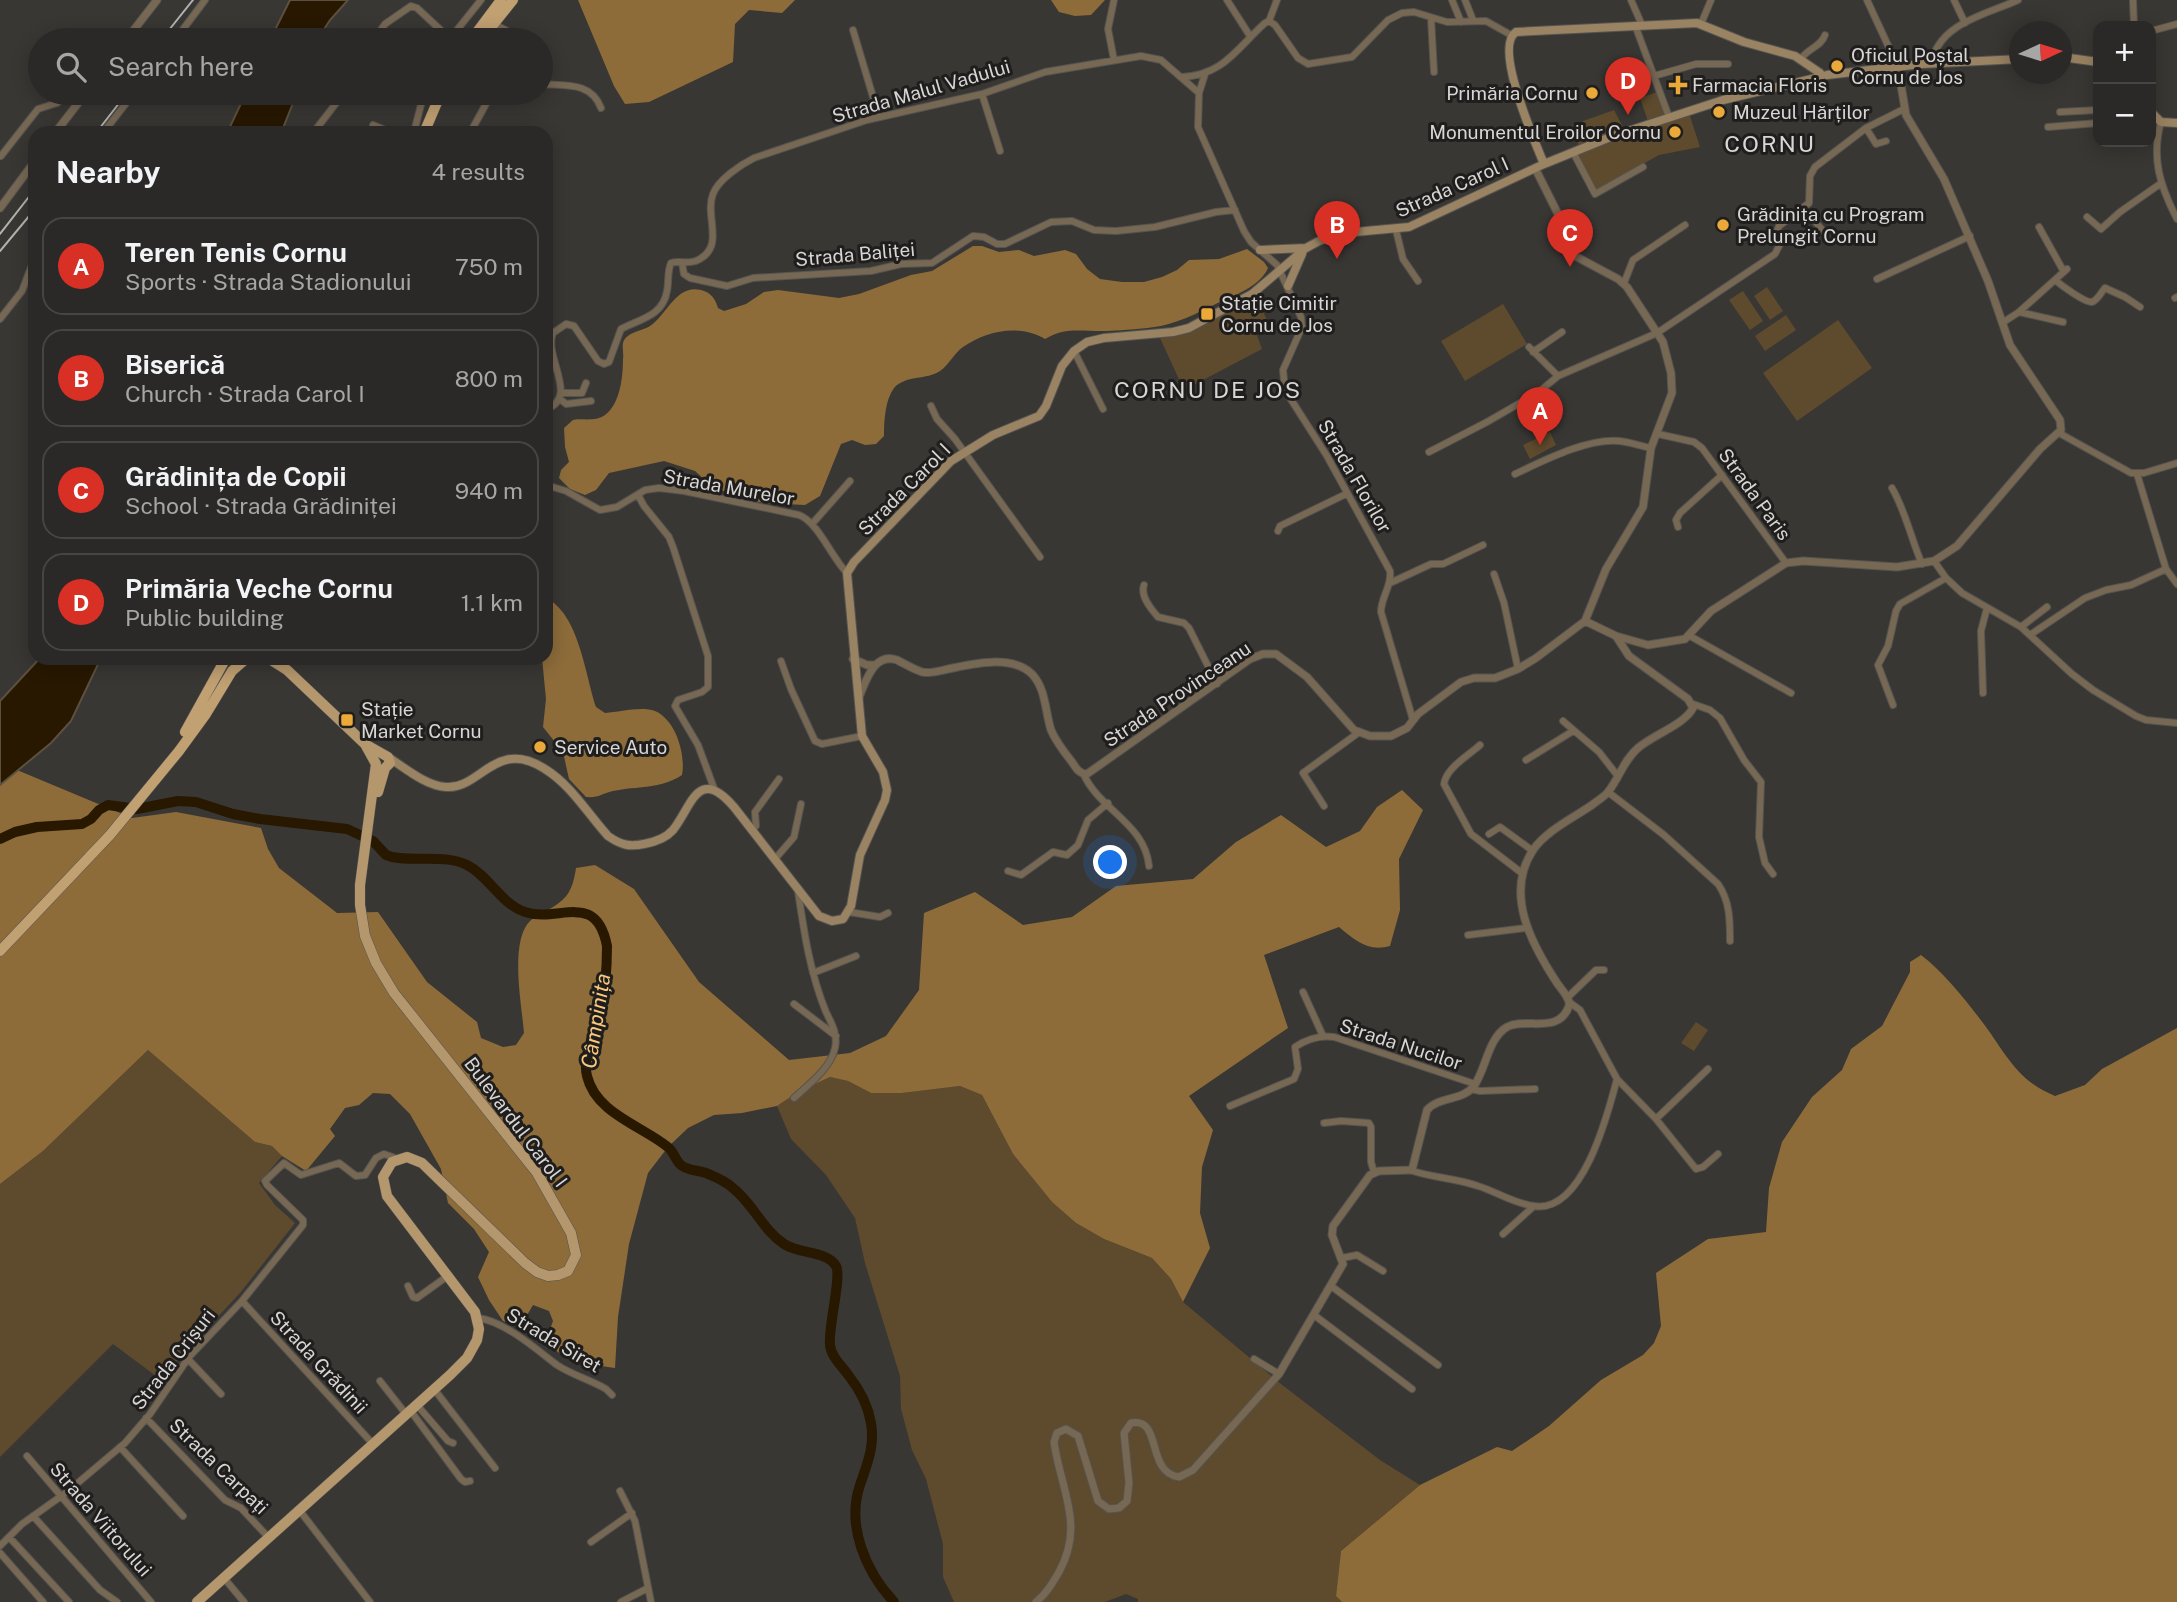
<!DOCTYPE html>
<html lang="en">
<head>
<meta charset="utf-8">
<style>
  body { margin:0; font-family:"Public Sans",sans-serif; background:#373533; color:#f1f3f6 }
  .controls { position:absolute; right:21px; top:21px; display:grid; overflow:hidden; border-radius:14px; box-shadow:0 4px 18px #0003 }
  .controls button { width:63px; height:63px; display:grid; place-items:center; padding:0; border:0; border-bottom:2px solid #474544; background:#2b2927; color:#f1f3f6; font:35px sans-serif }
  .compass { position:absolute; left:2009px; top:21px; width:63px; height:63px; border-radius:50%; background:#2b2927; box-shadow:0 4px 18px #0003; rotate:86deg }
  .you { position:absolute; left:1111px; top:863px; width:24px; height:24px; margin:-18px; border:5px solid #fff; border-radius:50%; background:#1a73e8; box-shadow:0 0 0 10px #1a73e833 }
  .badge { display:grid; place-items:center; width:46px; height:46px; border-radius:50%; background:#d93025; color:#fff; font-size:23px; font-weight:700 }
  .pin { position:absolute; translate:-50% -58px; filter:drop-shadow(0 2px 4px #0008) }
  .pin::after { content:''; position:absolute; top:37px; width:24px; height:21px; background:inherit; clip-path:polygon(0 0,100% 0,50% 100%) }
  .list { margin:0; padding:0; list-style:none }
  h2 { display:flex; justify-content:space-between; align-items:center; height:91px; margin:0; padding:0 28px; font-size:30px }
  h2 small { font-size:23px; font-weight:400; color:#a6a6a7 }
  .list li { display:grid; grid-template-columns:46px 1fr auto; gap:21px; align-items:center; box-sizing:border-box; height:98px; margin:0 14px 14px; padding:0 14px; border:2px solid #474544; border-radius:21px }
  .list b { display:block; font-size:26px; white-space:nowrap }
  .list p { margin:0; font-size:23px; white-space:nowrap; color:#a6a6a7 }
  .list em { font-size:23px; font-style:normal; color:#a6a6a7 }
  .icon { flex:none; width:38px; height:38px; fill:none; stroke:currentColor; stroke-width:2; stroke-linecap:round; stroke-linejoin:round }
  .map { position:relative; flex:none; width:2177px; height:1602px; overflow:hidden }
  .search { position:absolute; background:#2b2927; box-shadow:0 4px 18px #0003; left:28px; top:28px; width:525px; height:77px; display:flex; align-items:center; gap:18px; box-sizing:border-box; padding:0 24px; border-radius:38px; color:#a6a6a7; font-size:26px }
  .panel { position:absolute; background:#2b2927; box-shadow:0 4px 18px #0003; left:28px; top:126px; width:525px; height:539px; border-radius:21px }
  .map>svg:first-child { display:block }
  .green { fill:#5e4a2d }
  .forest { fill:#8d6c3a }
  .water { fill:#281800; stroke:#5c5140; stroke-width:2 }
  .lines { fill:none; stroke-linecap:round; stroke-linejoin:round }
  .river { stroke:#281800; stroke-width:10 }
  .minor-casing { stroke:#555451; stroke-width:8 }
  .tertiary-casing { stroke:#555451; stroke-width:9 }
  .secondary-casing { stroke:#555451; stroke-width:10 }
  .primary-casing { stroke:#555451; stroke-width:11 }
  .trunk-casing { stroke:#555451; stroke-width:11 }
  .minor { stroke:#776854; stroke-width:6 }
  .tertiary { stroke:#776854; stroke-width:7 }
  .secondary { stroke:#9a8362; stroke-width:8 }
  .primary { stroke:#b5976d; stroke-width:10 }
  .trunk { stroke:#c1a072; stroke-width:10 }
  .rail { stroke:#b4b3b1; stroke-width:2 }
  .poi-dot { fill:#eba939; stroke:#1f1e1d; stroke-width:2.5 }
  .labels { text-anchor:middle; stroke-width:6; stroke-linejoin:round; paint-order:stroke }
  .poi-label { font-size:19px; fill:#d7d6d4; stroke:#1f1e1d; text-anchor:start }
  .street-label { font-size:19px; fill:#d7d6d4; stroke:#1f1e1d }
  .water-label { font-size:21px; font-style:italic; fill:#fac87d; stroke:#1f1e1d }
  .quarter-label { font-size:23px; letter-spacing:2px; fill:#d7d6d4; stroke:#1f1e1d }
</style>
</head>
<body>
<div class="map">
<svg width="2177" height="1602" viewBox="0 0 2177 1602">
  <rect width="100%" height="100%" fill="#393734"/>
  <path class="green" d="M1657,92L1665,115L1648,121L1640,98Z
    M1614,110L1624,129L1579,146L1572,125Z
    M1689,113L1700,147L1659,155L1595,191L1574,153Z
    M1767,287L1783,311L1770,320L1754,296Z
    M1743,291L1763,321L1750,330L1729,300Z
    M1256,297L1268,322L1255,330L1262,349L1184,390L1160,338L1191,332Z
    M1503,304L1527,344L1465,381L1441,341Z
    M1786,315L1796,330L1765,351L1755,336Z
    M1838,320L1872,368L1797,421L1763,373Z
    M1550,432L1556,445L1530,459L1523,445Z
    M1696,1022L1708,1030L1694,1051L1681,1043Z
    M148,1050L255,1142L272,1146L282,1156L259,1183L275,1205L295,1223L240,1293L160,1379L113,1344L0,1457V1184L43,1151Z
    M830,1077L848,1081L871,1093H902L960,1086L982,1095L1013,1154L1052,1202L1076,1223L1104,1239L1152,1258L1171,1279L1183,1302L1281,1384L1380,1460L1420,1485L1341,1551L1336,1596L1342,1602H1138V1599L1126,1594L1105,1602H954L943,1577V1544L926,1479L912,1450L901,1409L900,1376L865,1263L855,1218L826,1175L791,1139L777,1106L798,1092Z"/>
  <path class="forest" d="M578,0H795L782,13L749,10L735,24L733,62L649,102L625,104L614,86Z
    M1051,0H1105L1091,15L1075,16L1059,12Z
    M973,246H982L999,252L1019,250L1034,256L1065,250L1076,254L1087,269L1100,279L1122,282H1144L1162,277L1177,270L1189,260L1219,259L1247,249L1264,262L1268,268C1261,284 1241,293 1226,299C1205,309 1184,321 1161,326C1143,329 1125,330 1107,331C1084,332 1066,326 1045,339C1020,324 987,330 963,347C954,353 949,365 940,371C927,380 905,375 894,388C885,400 884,421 884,436L876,444L865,445L852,440L841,444L820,496L805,505L764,503L731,495L708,483L695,471L664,461L609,473L596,490L585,495L570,489L559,478L561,470L569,462L565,447L564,428L573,420C583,418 596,422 605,415C620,404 623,377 623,359C624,355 622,348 623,343C626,332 642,331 650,326C667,315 676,284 701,290C712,293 715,299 718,308L724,311L746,304L764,292L778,290L839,298L859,294L911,275L932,271Z
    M546,598C579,614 585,674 596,707L605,713C620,712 641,706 655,711C676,720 686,755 682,775C661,789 637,786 613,791C601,794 599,798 586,797L569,779L563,752L543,727L546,699L542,658H546Z
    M17,770L132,818L176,812L261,828L268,849L279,868L337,913L378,912L427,982L477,1022L481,1038L503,1047L516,1045L524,1033C522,1006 509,942 530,921C533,918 539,915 543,913C566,900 572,894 576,868L595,865L634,889L699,982L789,1060L850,1053L886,1036L919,990L924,913L975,892L1023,925L1072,917L1116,886L1193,879L1236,842L1281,815L1326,847L1360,831L1377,807L1402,790L1423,810L1399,859L1400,910L1390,946C1368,952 1356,941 1339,927L1264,955L1288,1028L1189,1096L1213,1130L1202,1167L1200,1213L1210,1248L1183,1302L1171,1279L1152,1258L1104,1239L1076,1223L1052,1202L1013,1154L982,1095L960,1086L902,1093H871L848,1081L830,1077L798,1092L777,1106L742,1113L714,1115L688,1128L668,1147L648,1173L629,1244L618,1317L615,1368C587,1363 562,1366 547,1338L553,1321L549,1311L533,1305L520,1327L503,1321L489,1300L478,1277L489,1252L474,1229L448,1203L441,1169L410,1114L390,1094L373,1093L359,1105L345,1108L330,1129L335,1136L306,1171L282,1156L272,1146L255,1142L148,1050L43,1151L0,1184V785Z
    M1921,955C1942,971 1964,998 1980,1019C2005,1051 2015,1080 2055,1096L2085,1085L2102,1069L2177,1028V1602H1342L1336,1596L1341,1551L1420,1485L1497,1447L1512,1451L1549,1426L1601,1380L1643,1355L1654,1343L1661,1326L1656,1273L1708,1239L1766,1232L1769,1188L1782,1142L1812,1097L1842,1070L1851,1049L1882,1026L1910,972V962Z"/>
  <path class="water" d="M290,0H348L330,20L317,40H270Z
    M246,93H297L281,133H227Z
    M40,658H101L71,721L51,743L0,785V701Z"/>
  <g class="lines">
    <path class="river" d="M0,839L15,832L37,827L82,824L91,819L99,810L108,805L137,809L178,801L196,802L233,814L260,819L347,829L373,841L386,855L392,857C416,862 445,854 467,865C489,876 501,904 525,912C559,923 596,890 607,946C607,968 605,993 600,1014C595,1034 582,1055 587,1076C596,1114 643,1126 669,1148C674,1153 676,1161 681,1165C688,1171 698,1170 706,1173C716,1177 727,1182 734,1189C753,1204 763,1230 784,1244C799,1254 827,1251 836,1266C842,1277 828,1326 830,1345C831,1357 842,1366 849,1376C860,1390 868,1405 871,1423C875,1447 867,1464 860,1485C846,1526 866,1572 894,1602"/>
    <g class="minor-casing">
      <path id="minor" d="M1114,0L1108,29L1114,60
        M1227,0L1250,36
        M1452,0L1461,22
        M1465,0L1473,20
        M1631,0L1642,25
        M1867,0L1898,67
        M1954,0L1965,23
        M2133,0L2134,26
        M1431,18L1434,72
        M1269,21L1277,0
        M494,24L511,33L515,40
        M1701,24L1711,0
        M1635,25L1669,117
        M853,30L879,117
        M2151,31L2177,24
        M175,40L205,0
        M374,40L385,24L411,6L417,8L446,35H453L481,0
        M1801,59C1808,48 1821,47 1825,35
        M1931,64C1939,23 1985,15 2018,0
        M1205,74L1199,93L1198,127L1244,231L1251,242L1277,265L1301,317L1302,327L1283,370L1285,390L1327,456L1390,571C1392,586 1381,597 1381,612L1413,720
        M1654,76L1696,64H1728
        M1182,77C1224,75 1237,48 1265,23L1269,21L1275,25L1298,58L1308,64L1352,57L1388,20L1402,13L1414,12L1447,22L1486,21L1511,35
        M541,84C564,86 591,81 601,108
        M982,94L1000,151
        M2060,112L2098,110
        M2161,122C2151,158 2160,186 2177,219
        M373,125L392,133
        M2048,127L2098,123
        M1866,128L1876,144L1886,141
        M414,132L424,93
        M103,133L134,93
        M313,133L344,93
        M470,133L492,93
        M1573,152L1595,194L1643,167
        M1,156L38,109L57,103L70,93
        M1804,208L1823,231
        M2087,217L2101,229L2120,212L2160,184
        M2039,227L2064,272
        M1396,230L1403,259L1418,281
        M682,263L684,274L690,278L727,286L753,278L871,271L901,264L932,263L973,236L984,237L997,244H1005L1051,222L1072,221L1094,230L1116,231L1155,227L1216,212L1235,210
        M1877,279L1970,236
        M2055,280C2061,285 2085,303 2092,302C2098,300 2101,292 2105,288L2125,297L2140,307
        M1624,283L1633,260L1685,225
        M2175,298L2177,297
        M2019,312L2063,322
        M0,319L22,291L35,257
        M2002,323L2019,312L2067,269
        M1529,347L1558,376
        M1074,351L1103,409
        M1533,352L1562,332
        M562,393H582L586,383
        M560,399L566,404L591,401
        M931,406L937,419L955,439L1040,557
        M546,409C580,398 543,356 553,333L566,324L574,326L598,361L604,364L609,362L621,329C640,319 663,316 667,291C669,282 667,272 671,263C680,260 689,265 698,260C726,246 704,216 713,194C718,180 740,165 754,158L867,120L982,94L1045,72L1141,56L1161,60L1199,93
        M2059,433L2131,473H2144L2177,463
        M1658,434L1694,442L1702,448L1786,563
        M1429,452L1487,422L1539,392L1558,376L1657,333L1775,254L1780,244L1777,231L1779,226L1809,203L1810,176L1815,167L1866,128L1904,109
        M1515,474C1543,461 1587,438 1619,441C1630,442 1640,446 1651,448
        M2137,474L2166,569L2177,584
        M546,485L566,491L600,510L617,507L645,490L659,488L684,491L799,515C818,522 832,558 847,573
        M1892,488C1906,512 1911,539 1922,564
        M638,495L644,506L669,537L673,547L708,656V687L702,692L678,700L675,706L698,745L715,791
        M812,524L850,481
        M1678,527L1676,520L1680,513L1722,475
        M1278,531L1280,526L1346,494
        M1934,561L1946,578L1962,593L2021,627L2072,674L2093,690L2136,716L2146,720L2177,723
        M1494,574L1504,603L1518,669
        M1390,583L1431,564H1443L1483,545
        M1144,585C1140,596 1151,609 1158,617L1184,623L1189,628L1217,684
        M2021,627L2047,607
        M2030,635L2085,598L2106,590L2131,585L2166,569
        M1690,636L1791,693
        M781,661L791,689L815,741L822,744L862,736
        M1983,693L1981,631L1987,608
        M1693,704L1710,710L1720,718L1744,760L1761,782L1759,837L1765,863L1773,874
        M1893,705L1878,665L1888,646L1896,611L1900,604L1946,578
        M1563,721L1599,752L1617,775
        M1480,745C1468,756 1446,768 1444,784L1471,834L1523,874
        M1526,760L1573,731
        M1084,775C1100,810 1145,824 1149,866
        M1608,792L1664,835L1718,884C1730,901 1730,921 1730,941
        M1324,806L1303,773L1358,733
        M752,830L756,826L755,812L779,779
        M1489,834L1500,827L1533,851
        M775,859L794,837L801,804
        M1008,871L1021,875L1053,852L1067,855L1078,845L1088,820L1108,803
        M849,912L880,917L888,913
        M1468,935L1526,928
        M813,973L856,956
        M1303,992L1323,1036
        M1567,998L1596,970H1604
        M1569,1002L1580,1010L1617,1079L1656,1119L1696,1169L1703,1167L1718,1154
        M794,1004L836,1036
        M1471,1089L1480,1091L1535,1089
        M794,1098C808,1085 831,1068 835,1048C838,1035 832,1024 826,1012C810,973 804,932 798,891
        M1230,1106L1294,1079L1298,1069L1295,1047C1307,1039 1320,1035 1334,1037L1475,1084
        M1656,1119L1708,1069
        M1324,1123L1341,1121L1369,1123L1371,1127V1162L1374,1172
        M1410,1170C1432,1178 1456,1178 1478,1186C1497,1192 1515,1204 1534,1206C1583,1214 1608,1113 1617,1079
        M1503,1234L1534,1206
        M1342,1258L1357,1255L1383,1271
        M408,1286L413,1297L417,1298L449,1275
        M1331,1286L1438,1365
        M242,1301L373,1444
        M1314,1315L1412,1389
        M478,1318C504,1321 536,1349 557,1365C572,1375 591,1380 606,1389L612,1395
        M188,1359L221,1394
        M1254,1359L1279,1374
        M380,1381L406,1414
        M434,1389L495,1468
        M417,1405L448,1441L453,1443
        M410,1410L461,1479L465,1482L470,1481
        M146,1418L225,1500L241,1508L269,1538
        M120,1447L183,1516
        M27,1456L151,1602
        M620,1491L635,1521L651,1602
        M300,1511L370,1602
        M33,1516L100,1590L117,1602
        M9,1537L69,1602
        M591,1542L632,1513
        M0,1546L22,1524L67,1492L125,1443L150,1414L189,1357L242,1301L303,1225V1220L267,1185L265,1181L284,1163L301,1175L339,1163L356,1176L365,1175L376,1158L384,1154L398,1159
        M0,1553L43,1602
        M224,1578L244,1602
        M621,1602L648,1588"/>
    </g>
    <g class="tertiary-casing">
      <path id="tertiary" d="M126,40L157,0
        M55,133L86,93
        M0,208L35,161
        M1616,636L1648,645L1685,639L1711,611L1786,563L1803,561L1897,567L1934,561L1957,546L2040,449L2061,430L2060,420L2010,345L1988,281L1944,179L1906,115L1898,67
        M853,659L867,665H875
        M859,697C866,681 874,652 897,660C905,664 913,669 922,672C930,674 940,671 948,669C973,664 1011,654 1032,674C1046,689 1045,711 1051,730C1056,742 1064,752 1072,762C1076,768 1079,774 1087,774L1250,659L1263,654H1276L1307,677L1354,730L1370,736H1391L1407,728L1418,714L1461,682L1474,678H1495L1518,669L1536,658L1585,621L1606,569L1643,507L1651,448L1672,393L1671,373L1663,342L1627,287L1618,279L1575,256L1568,250L1563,224L1535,168
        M1036,1602C1046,1594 1052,1584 1059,1572C1085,1525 1061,1491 1054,1442L1057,1433L1066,1429L1078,1436L1098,1501L1109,1509L1119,1508L1127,1501L1129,1483L1124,1433L1131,1423C1163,1417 1145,1472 1179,1477L1193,1470L1279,1374L1343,1264L1332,1235L1333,1226L1370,1175L1379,1171L1412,1170L1427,1110C1439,1096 1463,1101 1474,1086C1486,1069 1488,1038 1507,1027C1526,1017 1559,1035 1569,1006C1571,999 1561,989 1557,983C1532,945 1504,894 1533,850C1546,831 1573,818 1592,805C1597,801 1604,797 1608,792C1620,777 1623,761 1638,748C1653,735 1685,724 1693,708L1688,699L1629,656L1616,636L1585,621"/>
    </g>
    <g class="secondary-casing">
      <path id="secondary" d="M2062,57L2098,62
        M1827,75L1921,64L2020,59
        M2151,112L2161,122L2177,123
        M1544,164C1535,142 1493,47 1516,32L1697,23L1744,42L1795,56L1820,73
        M1260,250L1306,248
        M1288,286L1302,254
        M388,757C405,768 426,786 446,787C480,790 496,737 545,769C571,785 588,814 608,836C621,845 629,847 644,844C655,842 666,838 673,830C692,806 698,765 734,807L819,916L832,921L843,919L851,906L860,855L885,800L887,790L883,772L862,736L847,573L854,562L951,461L993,435L1039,416L1046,406L1062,366L1074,351L1087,342L1104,338L1173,332L1189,328L1252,294L1306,248L1319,241L1344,233L1409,227L1544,164L1613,136L1723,100L1820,77"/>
    </g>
    <g class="primary-casing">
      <path id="primary" d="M268,658L287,670L365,744L388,757L390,763L385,768L378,792
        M197,1602L450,1375L467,1358L477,1340L479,1329L475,1312L387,1196L383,1177L392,1162L407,1157L422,1163L525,1263L537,1272L548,1276L558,1275L568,1271L576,1255L571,1233L537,1173L394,993L376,963L365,936L360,905V885L376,764L365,744"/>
    </g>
    <g class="trunk-casing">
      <path id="trunk" d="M471,40L501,0
        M481,40L513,0
        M424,133L441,93
        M185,732L226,658
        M0,951L110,835L179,751L206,714L232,671L247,658"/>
    </g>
    <use href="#minor" class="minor"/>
    <use href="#tertiary" class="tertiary"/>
    <use href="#secondary" class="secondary"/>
    <use href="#primary" class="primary"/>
    <use href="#trunk" class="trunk"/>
    <path class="rail" d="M161,40L193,0
      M96,133L127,93
      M0,234L35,189
      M0,251L35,209"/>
  </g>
  <g class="poi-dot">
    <circle cx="1837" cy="66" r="7"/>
    <path d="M1674.5 74.5h7v7h7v7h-7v7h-7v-7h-7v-7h7z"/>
    <circle cx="1592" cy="93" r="7"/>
    <circle cx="1719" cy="112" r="7"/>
    <circle cx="1675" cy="132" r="7"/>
    <circle cx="1723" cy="225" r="7"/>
    <rect x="1200" y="307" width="14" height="14" rx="3.5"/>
    <rect x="340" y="713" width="14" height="14" rx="3.5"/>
    <circle cx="540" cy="747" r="7"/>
  </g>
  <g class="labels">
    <g class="poi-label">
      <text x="1851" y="62">Oficiul Poștal<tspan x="1851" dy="22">Cornu de Jos</tspan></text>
      <text x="1692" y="92">Farmacia Floris</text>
      <text x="1578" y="100" text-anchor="end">Primăria Cornu</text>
      <text x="1733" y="119">Muzeul Hărților</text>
      <text x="1661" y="139" text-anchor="end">Monumentul Eroilor Cornu</text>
      <text x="1737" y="221">Grădinița cu Program<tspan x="1737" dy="22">Prelungit Cornu</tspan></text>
      <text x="1221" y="310">Stație Cimitir<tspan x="1221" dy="22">Cornu de Jos</tspan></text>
      <text x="361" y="716">Stație<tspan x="361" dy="22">Market Cornu</tspan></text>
      <text x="554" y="754">Service Auto</text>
    </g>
    <g class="street-label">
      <text transform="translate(921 91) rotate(-16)" y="7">Strada Malul Vadului</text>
      <text transform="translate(1452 187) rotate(-24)" y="7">Strada Carol I</text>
      <text transform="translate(855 254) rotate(-5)" y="7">Strada Baliței</text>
      <text transform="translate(1355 476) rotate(60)" y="7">Strada Florilor</text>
      <text transform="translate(729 487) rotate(10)" y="7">Strada Murelor</text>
      <text transform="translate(904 489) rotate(-45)" y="7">Strada Carol I</text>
      <text transform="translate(1755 494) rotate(54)" y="7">Strada Paris</text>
      <text transform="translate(1177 694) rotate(-34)" y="7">Strada Provinceanu</text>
      <text transform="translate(1401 1044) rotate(18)" y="7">Strada Nucilor</text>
      <text transform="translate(516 1122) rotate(53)" y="7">Bulevardul Carol I</text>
      <text transform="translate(554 1340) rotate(31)" y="7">Strada Siret</text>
      <text transform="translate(173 1359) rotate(-52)" y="7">Strada Crișuri</text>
      <text transform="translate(319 1362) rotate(47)" y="7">Strada Grădinii</text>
      <text transform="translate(219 1466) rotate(44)" y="7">Strada Carpați</text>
      <text transform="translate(101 1519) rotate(49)" y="7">Strada Viitorului</text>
    </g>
    <g class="water-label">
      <text transform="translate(596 1021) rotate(-81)" y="7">Câmpinița</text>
    </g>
    <g class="quarter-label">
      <text x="1770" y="152">CORNU</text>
      <text x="1208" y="398">CORNU DE JOS</text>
    </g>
  </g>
</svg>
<div class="controls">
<button>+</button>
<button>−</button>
</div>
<svg class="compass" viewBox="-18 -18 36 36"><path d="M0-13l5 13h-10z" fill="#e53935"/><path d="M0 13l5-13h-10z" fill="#a6a6a7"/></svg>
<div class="you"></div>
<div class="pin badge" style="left:1540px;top:445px">A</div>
<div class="pin badge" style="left:1337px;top:259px">B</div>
<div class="pin badge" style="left:1570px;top:267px">C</div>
<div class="pin badge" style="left:1628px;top:115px">D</div>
<div class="search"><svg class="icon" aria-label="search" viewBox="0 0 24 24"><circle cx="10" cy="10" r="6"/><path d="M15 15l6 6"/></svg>Search here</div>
<section class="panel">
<h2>Nearby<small>4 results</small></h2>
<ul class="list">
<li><span class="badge">A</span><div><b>Teren Tenis Cornu</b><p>Sports · Strada Stadionului</p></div><em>750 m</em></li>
<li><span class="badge">B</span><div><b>Biserică</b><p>Church · Strada Carol I</p></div><em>800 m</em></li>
<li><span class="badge">C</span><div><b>Grădinița de Copii</b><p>School · Strada Grădiniței</p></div><em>940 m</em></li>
<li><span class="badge">D</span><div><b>Primăria Veche Cornu</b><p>Public building</p></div><em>1.1 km</em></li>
</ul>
</section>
</div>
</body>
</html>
